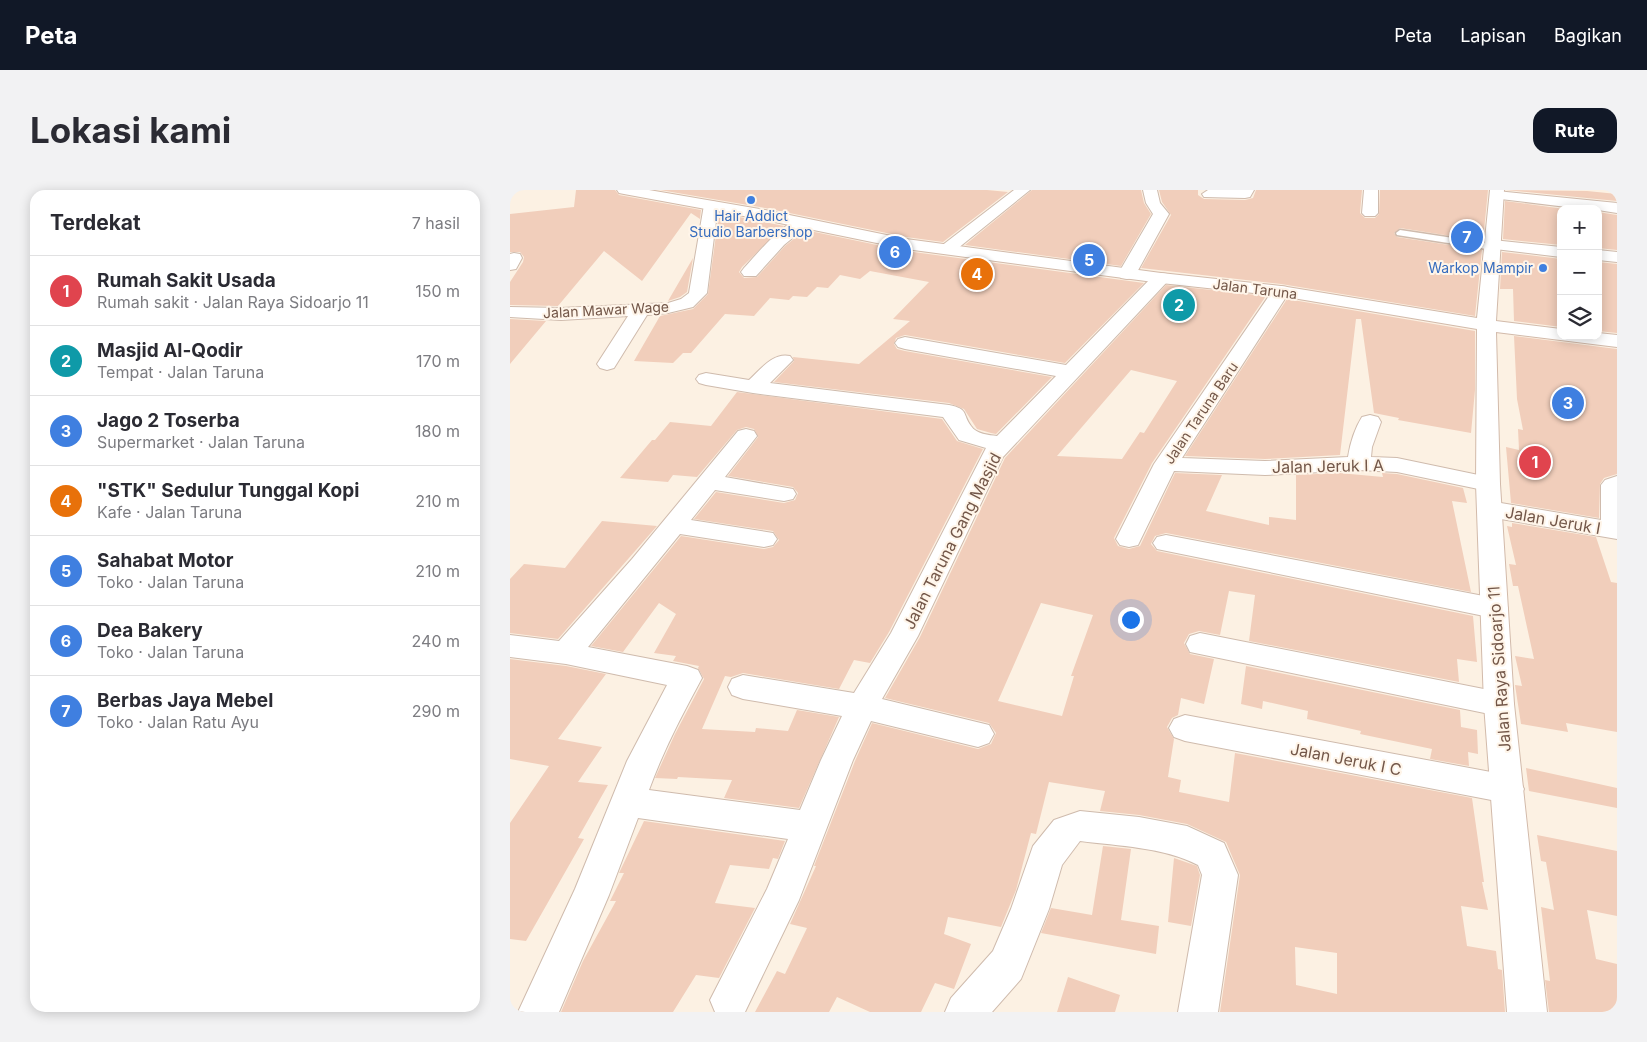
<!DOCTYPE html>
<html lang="id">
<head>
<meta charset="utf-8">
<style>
  body { margin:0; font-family:Inter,sans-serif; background:#f2f2f3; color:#2b2b33 }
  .controls { position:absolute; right:15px; top:15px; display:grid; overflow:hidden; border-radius:10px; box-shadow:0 2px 12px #0003 }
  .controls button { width:45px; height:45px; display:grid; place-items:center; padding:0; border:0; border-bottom:1px solid #e1e1e2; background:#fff; color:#2b2b33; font:25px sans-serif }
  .you { position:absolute; left:620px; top:429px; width:18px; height:18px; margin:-12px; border:4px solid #fff; border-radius:50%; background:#1a73e8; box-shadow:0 0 0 8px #1a73e833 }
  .badge { display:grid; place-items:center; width:32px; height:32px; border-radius:50%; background:#111827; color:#fff; font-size:16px; font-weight:700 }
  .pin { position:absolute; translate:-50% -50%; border:2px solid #fff; box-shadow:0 1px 5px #0006 }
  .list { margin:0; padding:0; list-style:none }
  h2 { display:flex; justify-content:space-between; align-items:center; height:65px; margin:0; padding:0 20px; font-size:21px }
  h2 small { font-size:16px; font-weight:400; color:#7c7c81 }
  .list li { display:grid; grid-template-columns:32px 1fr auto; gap:15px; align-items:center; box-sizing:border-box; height:70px; padding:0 20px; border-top:1px solid #e1e1e2 }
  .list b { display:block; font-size:19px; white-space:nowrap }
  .list p { margin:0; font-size:16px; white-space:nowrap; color:#7c7c81 }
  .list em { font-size:16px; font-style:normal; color:#7c7c81 }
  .icon { flex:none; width:28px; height:28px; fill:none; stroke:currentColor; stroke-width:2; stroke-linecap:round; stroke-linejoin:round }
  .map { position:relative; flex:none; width:1107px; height:822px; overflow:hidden; border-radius:15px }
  header { display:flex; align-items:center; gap:30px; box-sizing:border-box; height:70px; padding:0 25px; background:#111827; color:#fff }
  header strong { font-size:24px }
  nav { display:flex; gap:28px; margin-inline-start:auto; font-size:18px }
  .intro { display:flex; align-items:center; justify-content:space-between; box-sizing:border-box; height:120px; padding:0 30px }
  h1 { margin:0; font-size:35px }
  .button { padding:12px 22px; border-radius:15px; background:#111827; color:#fff; font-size:18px; font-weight:700 }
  main { display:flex; gap:30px; padding:0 30px }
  aside { flex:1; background:#fff; border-radius:15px; box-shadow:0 2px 12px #0003 }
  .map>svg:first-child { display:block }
  .building { fill:#f1cebb; fill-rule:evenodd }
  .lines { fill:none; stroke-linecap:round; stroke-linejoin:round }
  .lane-casing { stroke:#cfbbad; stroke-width:3 }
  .street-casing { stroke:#cfbbad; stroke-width:2 }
  .secondary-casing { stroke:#d2baaa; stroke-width:2 }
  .lane { fill:#fff; fill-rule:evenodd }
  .street { fill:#fff; fill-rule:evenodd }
  .secondary { fill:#fff; fill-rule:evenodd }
  .shop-dot { fill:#3f7fe0; stroke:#fff5e9; stroke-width:2 }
  .labels { text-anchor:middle; stroke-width:4; stroke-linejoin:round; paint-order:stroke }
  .far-shop-label { font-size:14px; fill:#366cbe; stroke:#fff5e9 }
  .far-street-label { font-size:14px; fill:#735749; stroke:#fff5e9 }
  .street-label { font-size:16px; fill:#735749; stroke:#fff5e9 }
</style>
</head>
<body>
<header>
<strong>Peta</strong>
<nav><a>Peta</a><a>Lapisan</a><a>Bagikan</a></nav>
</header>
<div class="intro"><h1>Lokasi kami</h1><a class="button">Rute</a></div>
<main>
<aside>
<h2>Terdekat<small>7 hasil</small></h2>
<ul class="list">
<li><span class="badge" style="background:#e0444e">1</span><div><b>Rumah Sakit Usada</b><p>Rumah sakit · Jalan Raya Sidoarjo 11</p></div><em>150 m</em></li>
<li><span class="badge" style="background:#0f9aa8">2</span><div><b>Masjid Al-Qodir</b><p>Tempat · Jalan Taruna</p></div><em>170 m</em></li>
<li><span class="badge" style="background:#3f7fe0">3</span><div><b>Jago 2 Toserba</b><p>Supermarket · Jalan Taruna</p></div><em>180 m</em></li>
<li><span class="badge" style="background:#e8710a">4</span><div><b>&quot;STK&quot; Sedulur Tunggal Kopi</b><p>Kafe · Jalan Taruna</p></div><em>210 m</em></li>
<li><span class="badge" style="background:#3f7fe0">5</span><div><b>Sahabat Motor</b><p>Toko · Jalan Taruna</p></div><em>210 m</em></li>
<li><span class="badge" style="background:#3f7fe0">6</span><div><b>Dea Bakery</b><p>Toko · Jalan Taruna</p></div><em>240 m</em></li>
<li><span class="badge" style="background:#3f7fe0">7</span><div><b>Berbas Jaya Mebel</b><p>Toko · Jalan Ratu Ayu</p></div><em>290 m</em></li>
</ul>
</aside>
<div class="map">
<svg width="1107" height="822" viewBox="0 0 1107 822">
  <rect width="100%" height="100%" fill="#fcf1e3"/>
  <path class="building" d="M66,0H105L109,5L191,20L190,29L181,23L132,91L94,61L48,116L0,115V92L13,72L14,67L10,62H0V24L64,17Z
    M150,0H477L498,2L433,52L396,47L255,18Z
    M522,0H631L634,13L641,24L611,76L455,55Z
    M649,0H688V5L694,9L735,10L743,8L746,0H852L850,23L855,28H865L869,24L870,0H978L973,51L890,38L884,43L887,47L972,60L965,126L771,94L631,78L661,25L652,12Z
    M996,0L1077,1L1107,4V11Z
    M995,11L1055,19H1051V55L993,49Z
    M1088,22L1107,25V60L1088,58Z
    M209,23L274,36L232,77L229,82L234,88L247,87L275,56L295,40L396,61L634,93L555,173L395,145L386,148L384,154L387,159L395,161L542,187L486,244L481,243L467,239L454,219L439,213L264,192L284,171L283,167L349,174L400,131L383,129L419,92L360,81L350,89L330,85L318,98L307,97L297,107L283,106L279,110L260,108L244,126L215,124L181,163H173L163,173L124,171L150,126L183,119L198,104Z
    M992,62L1051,69V137L1004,131L1003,99H990Z
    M183,68L177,102L170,107L158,111Z
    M1088,72L1107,74V143L1088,141Z
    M656,95L756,106L642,273L604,348L608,356L619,359L630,356L665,283L712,285L696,321L759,335V327L786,330V285L829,283L873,287L872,283L887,284L953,298L957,313L942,311L961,402L656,343L645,346L641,354L647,361L963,426L967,472L947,469L949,492L739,451L745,405L719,401L710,445L689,441L679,444L674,453L680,464L704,469L694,514L671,508L668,525L662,528L657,537L664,549L658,587L671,590L669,602L719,612L725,563L962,608L974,692H972L978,720L951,716L957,756L986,761L988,779L992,780L995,822H710L730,685L716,652L677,634L629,625L590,621L595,601L539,592L526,644L521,643L506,700L491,737L438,727L434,744L461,754L444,799L425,793L411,822H360L327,807L319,822H245L267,781L275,784L297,738L280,734L306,676H304L345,571L362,533L468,559L481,554L486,543L479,533L375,508L410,447L495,268ZM621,180L667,191L634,243L630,242L612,269L547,266ZM531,413L583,425L561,486H564L552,526L488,511ZM785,757L827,763V804L786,795Z
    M777,109L965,141V200L961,243L888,230L889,228L864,223L851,129H846L830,265L755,269L675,266Z
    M0,129L36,131L0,174Z
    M1004,146L1107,159V284L1094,288L1090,294L1089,328L1001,313L996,257L1009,260L1008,239L1013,240L1007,209Z
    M227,202L432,229L447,251L473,259L379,442L360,473L344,470L329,499L233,483L221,487L215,486L192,539L245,542L246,538L278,541L287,520L329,527L289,618L214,608L222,590L168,587L167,589L145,588L165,544L194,489L188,478L189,476L163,471L166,466L144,463L166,424L149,413L113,462L81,456L171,346L254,359L263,357L269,350L263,341L184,329L206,302L274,313L285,310L288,303L283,297L218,286L248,247L244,239L236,237L227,240L187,287L163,285L158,292L110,288L142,250H145L160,232L201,236Z
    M92,331L147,336L48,449L0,443V389L14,374L55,378Z
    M1002,333L1086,347L1101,392L1107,393V542L1056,533L1058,542L1011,534L1005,495L1012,496L1005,466L1024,469L1008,396H1003L999,374L1006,375L997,336L1002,337Z
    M0,469L56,476L96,484L48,549L92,557L68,592L98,595L68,648L74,649L16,751L0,749V633L39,576L0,569Z
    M736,476L950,520L951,537L967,540L968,564L958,562L959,576L920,569L922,559L850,544L851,541L797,529L798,521L753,511L752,519L731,514Z
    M1016,578L1107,598V618L1019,601Z
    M134,631L275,651L268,669L263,668L259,679L220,675L205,713L245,718L209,788L186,785L163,822H51L73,771L106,711H100L114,683H109Z
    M1027,645L1107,661V726L1077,720L1086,769L1107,774V822H1039L1035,790L1040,791L1031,717L1044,720L1036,672L1031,671Z
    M593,656L621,659L611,730L649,736L646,764L531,743L541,718L582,725Z
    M664,668L687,676L690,685L681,736L658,732Z
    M558,787L610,805L605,822H547Z"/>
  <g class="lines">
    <g class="lane-casing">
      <path id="lane" d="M890,40L983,54L987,57L983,60L887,45L886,43Z"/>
    </g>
    <g class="street-casing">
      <path id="street" d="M504,0H520L442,63H430L428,60L430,57Z
        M633,0H647L650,13L659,24L626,84L623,88L617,89L611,88L608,84L643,24L636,13Z
        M698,0H744L740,7L735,8L694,7L692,4Z
        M854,0H868V23L865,26H855L852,23Z
        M987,1L1107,13V23L1088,20V19H1073L982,8L980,5L982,2Z
        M201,11L206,12L208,15L197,103L183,117L158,123L137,125L104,178L97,180L90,178L87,174L118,126L51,130L0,127V117L51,118L158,113L171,109L179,103L194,15L196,12Z
        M292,28L297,30L300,33L297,36L274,55L246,86H234L231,82L234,78C248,63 272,33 292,28Z
        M983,50L1051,57V67L977,58L975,55L977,52Z
        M1088,60L1107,62V72L1088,70Z
        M4,63L10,64L12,68L6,79L0,80V64Z
        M651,83L657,84L660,88L657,92L493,267L408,446L372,509L479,535L484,544L479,553L468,557L361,531L343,570L289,710L235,822H205L200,810L257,699L278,649L128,628L99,705L49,822H8L65,699L117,571L157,495L56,474L0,467V445L49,451L122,369L228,241L236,239L244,241L247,246L215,287L283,299L286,304L283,309L274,311L205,300L181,330L263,343L267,349L263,355L254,357L170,344L78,457L177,476L188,480L192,488C172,525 153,561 139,600L290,620L311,570L332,526L233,509L222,505L218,497L222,489L233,485L344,503L381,443L476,258L449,250L433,227L243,203L196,195L189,193L186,189L189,185L196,183L239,190C250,180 263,162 280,166L283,170L260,193L439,215C459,219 452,224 461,236C466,244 479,245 487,246L546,186L395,159L388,157L385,153L388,149L395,147L556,175L645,84Z
        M771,96L777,97L780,101L672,268L755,271L838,267C840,254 845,238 852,227L860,225L868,227L871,232L862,257L861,267L887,268L978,287L986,289L990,294L986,299L978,301L887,282L849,280L755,285L664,281L628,355L619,357L610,355L606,349L644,274L765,97Z
        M1107,286V349L979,327L970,324L967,319L970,314L979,311L1091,330V295L1095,290Z
        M656,345L984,408L994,411L998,418L994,425L984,428L647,359L643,353L647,347Z
        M690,443L989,502L1000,505L1004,514L1000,523L989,526L680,462L676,454L680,446Z
        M675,525L997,585L1009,589L1014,599L1009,609L997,613L675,551L664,547L659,538L664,529Z
        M570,621L629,627L677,636L714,653L728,685L708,822H668L692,685L688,675C653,657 609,656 570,651L552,675L539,719L511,789L482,822H435L441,808L483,761L501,719L523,656L544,630Z"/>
    </g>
    <g class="secondary-casing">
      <path id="secondary" d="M107,0H139L255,20L396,49L651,83L771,96L967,128L980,0H994L986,131L1051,139V146H1088V143L1107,145V157L986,142L990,294L1004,514L1037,822H997L974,514L966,294L967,139L771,106L651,93L396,59L255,30L114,4L109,3Z"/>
    </g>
    <use href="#lane" class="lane"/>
    <use href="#street" class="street"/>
    <use href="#secondary" class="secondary"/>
  </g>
  <g class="shop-dot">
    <circle cx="241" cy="10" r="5"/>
    <circle cx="1033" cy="78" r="5"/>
  </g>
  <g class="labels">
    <g class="far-shop-label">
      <text x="241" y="31">Hair Addict<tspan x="241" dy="16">Studio Barbershop</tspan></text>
      <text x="1023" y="83" text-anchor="end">Warkop Mampir</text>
    </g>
    <g class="far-street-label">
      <text transform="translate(745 99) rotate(7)" y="5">Jalan Taruna</text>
      <text transform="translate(96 120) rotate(-3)" y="5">Jalan Mawar Wage</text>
      <text transform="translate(691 223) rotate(-56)" y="5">Jalan Taruna Baru</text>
    </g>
    <g class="street-label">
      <text transform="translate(818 276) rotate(-1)" y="6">Jalan Jeruk I A</text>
      <text transform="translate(1043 330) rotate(10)" y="6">Jalan Jeruk I</text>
      <text transform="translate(442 351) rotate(-63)" y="6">Jalan Taruna Gang Masjid</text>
      <text transform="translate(989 479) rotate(-94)" y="6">Jalan Raya Sidoarjo 11</text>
      <text transform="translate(836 569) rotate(11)" y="6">Jalan Jeruk I C</text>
    </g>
  </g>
</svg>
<div class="controls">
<button>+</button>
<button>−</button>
<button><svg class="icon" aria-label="layers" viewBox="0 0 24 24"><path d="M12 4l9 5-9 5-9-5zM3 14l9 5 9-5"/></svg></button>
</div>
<div class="you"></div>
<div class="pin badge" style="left:1025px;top:272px;background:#e0444e">1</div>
<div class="pin badge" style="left:669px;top:115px;background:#0f9aa8">2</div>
<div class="pin badge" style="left:1058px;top:213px;background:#3f7fe0">3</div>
<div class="pin badge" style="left:467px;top:84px;background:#e8710a">4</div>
<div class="pin badge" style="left:579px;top:70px;background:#3f7fe0">5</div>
<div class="pin badge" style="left:385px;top:62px;background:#3f7fe0">6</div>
<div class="pin badge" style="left:957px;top:47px;background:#3f7fe0">7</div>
</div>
</main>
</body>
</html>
